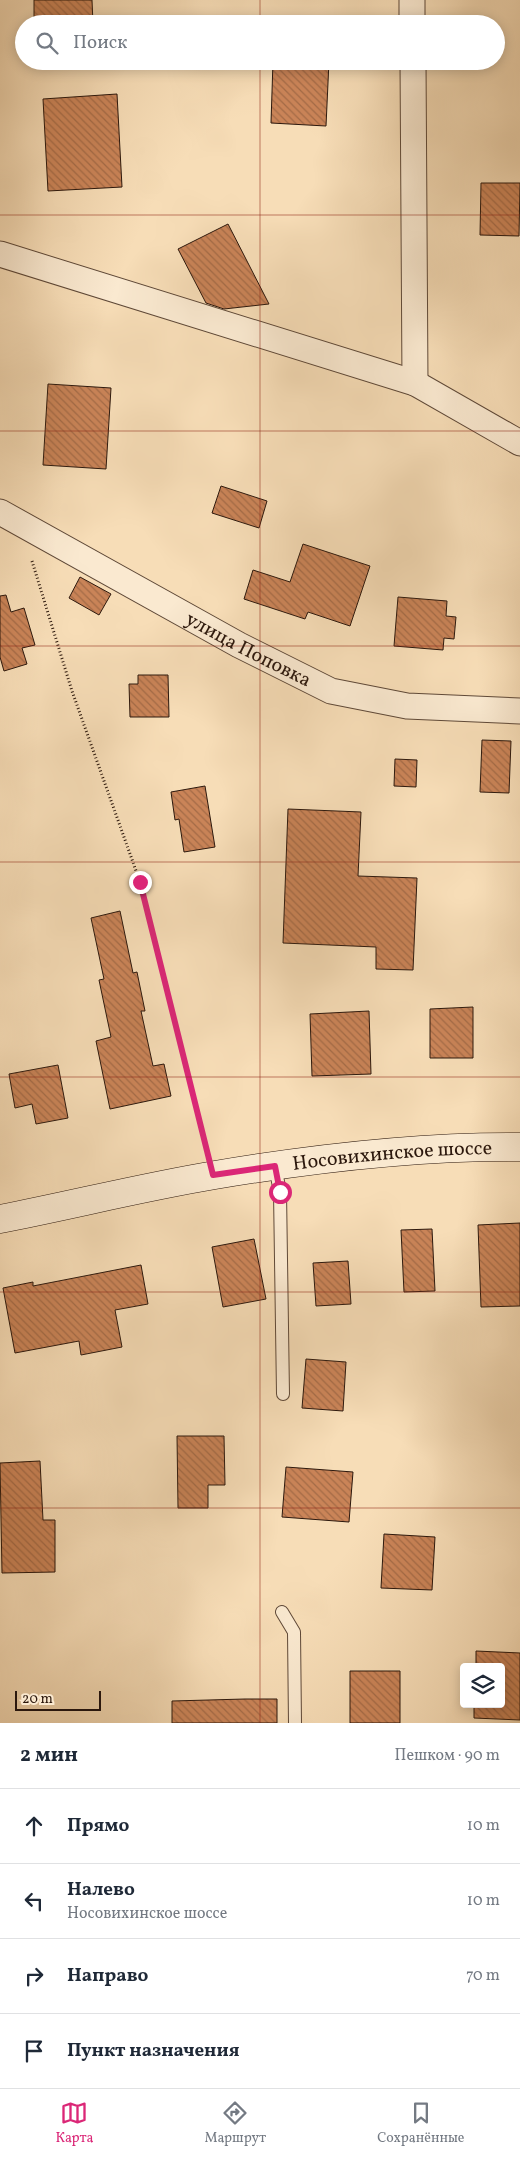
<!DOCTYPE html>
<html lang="ru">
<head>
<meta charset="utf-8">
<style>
  body { margin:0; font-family:Vollkorn,serif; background:#f2f2f3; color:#1f2937 }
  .controls { position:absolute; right:15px; bottom:15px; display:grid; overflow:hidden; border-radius:5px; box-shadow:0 2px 12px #0003 }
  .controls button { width:45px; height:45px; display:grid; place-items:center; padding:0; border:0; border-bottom:1px solid #e0e1e3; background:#fff; color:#1f2937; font:25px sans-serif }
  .scale { position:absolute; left:15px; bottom:12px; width:86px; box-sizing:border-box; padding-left:5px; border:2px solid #2c180d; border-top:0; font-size:14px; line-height:18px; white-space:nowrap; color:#2c180d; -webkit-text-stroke:4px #fae9d0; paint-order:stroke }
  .stop { position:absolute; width:15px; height:15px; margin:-11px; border:4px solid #db2777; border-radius:50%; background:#fff }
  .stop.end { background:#db2777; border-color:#fff; box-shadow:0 1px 5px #0008 }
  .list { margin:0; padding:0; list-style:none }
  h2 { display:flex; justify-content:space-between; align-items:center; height:65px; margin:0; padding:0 20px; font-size:21px }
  h2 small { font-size:16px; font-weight:400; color:#747a83 }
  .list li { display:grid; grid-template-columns:32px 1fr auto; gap:15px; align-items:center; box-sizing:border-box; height:75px; padding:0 20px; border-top:1px solid #e0e1e3 }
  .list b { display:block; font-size:19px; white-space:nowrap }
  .list p { margin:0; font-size:16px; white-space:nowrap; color:#747a83 }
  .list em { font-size:16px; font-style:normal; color:#747a83 }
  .icon { flex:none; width:28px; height:28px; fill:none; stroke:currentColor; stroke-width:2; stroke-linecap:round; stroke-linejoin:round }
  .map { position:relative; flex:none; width:520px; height:1723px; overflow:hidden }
  .search { position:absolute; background:#fff; box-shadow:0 2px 12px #0003; left:15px; right:15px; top:15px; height:55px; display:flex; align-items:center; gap:12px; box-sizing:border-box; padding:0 18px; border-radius:28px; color:#747a83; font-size:19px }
  .sheet { height:365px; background:#fff }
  nav { display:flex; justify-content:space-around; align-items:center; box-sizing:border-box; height:70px; border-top:1px solid #e0e1e3; background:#fff; font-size:14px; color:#747a83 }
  nav a { display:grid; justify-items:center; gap:2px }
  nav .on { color:#db2777 }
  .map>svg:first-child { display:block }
  .building { fill:url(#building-back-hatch); stroke:#2c180d }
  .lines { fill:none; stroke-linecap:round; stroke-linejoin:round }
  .lane-casing { stroke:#5f4938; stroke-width:14 }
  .street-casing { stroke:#5f4938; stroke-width:27 }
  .secondary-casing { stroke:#2c180d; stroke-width:29 }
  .path { stroke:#2c180d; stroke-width:3; stroke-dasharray:1 2.5; stroke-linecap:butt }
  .lane { stroke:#fae9d0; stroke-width:12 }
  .street { stroke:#fae9d0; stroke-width:25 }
  .secondary { stroke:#fae9d0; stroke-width:28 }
  .route { stroke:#db2777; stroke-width:6 }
  .grid { fill:none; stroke:#8f2418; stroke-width:1; stroke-opacity:0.55 }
  .labels { text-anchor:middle; stroke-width:4.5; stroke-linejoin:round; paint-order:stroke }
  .street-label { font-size:20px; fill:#2c180d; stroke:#fae9d0 }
</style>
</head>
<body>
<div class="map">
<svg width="520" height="1723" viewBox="0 0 520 1723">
  <defs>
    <pattern id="building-back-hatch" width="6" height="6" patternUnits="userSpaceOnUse" patternTransform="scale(1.25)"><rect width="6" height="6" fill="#ca8458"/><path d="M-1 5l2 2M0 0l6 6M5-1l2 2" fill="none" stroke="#a46b47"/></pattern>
  </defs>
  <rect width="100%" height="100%" fill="#f7ddb7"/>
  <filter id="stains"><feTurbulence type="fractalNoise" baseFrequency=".004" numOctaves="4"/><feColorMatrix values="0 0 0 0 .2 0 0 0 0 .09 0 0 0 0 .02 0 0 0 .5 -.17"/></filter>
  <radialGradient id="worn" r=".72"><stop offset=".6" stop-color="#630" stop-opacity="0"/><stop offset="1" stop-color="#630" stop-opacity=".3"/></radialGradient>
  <path class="building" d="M34,0H92L93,24H34Z
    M273,61H329L326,126L271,123Z
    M117,94L122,187L48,191L43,99Z
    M481,183H520L519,236L480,235Z
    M228,224L269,304L224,309L206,303L178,249Z
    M48,384L111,388L106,469L43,465Z
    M221,486L267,501L259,528L212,513Z
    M303,544L370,566L350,626L308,612L305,619L244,599L253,570L290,582Z
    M80,577L111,594L99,615L69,598Z
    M6,595L11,612L24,608L35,645L22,648L27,664L4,671L0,657V596Z
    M398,597L447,601L446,616L456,617L454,639L444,638L443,650L394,646Z
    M138,675H168L169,717H130L129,684H138Z
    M482,740L511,741L509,793L480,792Z
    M395,759L417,760L416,787L394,786Z
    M205,786L215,847L184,852L179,819L175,820L171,792Z
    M288,809L361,812L358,876L417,878L413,970L376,969V947L283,943Z
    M120,911L133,973L137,972L145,1011H141L153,1066L164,1064L171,1096L110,1109L96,1041L111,1037L99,980L104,979L91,918Z
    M473,1007V1058H430V1009Z
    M369,1011L371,1074L312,1076L310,1014Z
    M58,1065L68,1118L36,1124L32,1104L15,1108L9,1074Z
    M520,1223V1306L481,1307L478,1225Z
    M432,1229L435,1291L404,1292L401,1230Z
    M254,1239L266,1299L223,1307L212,1247Z
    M348,1261L351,1304L316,1306L313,1263Z
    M141,1265L148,1304L115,1310L122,1347L81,1355L79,1341L15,1353L3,1288L33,1282V1286Z
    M306,1359L346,1362L343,1411L302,1408Z
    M177,1436H224L225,1485H208V1508H178Z
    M40,1461L43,1520H55V1572L2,1573L0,1463Z
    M286,1467L353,1472L349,1522L282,1517Z
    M384,1534L435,1537L432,1590L381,1588Z
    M476,1651L520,1653V1720L474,1718V1704H501V1667H476Z
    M350,1671H400V1723H350Z
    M245,1699H277V1723H172V1701Z"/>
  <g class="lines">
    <g class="lane-casing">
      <path id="lane" d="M275,1166L280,1192L283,1394
        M282,1612L294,1632L295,1723"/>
    </g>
    <g class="street-casing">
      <g id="street">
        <path d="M412,0V24"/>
        <path d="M413,61L415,383"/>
        <path d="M0,254L415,383L520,443"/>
        <path id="s1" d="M0,512L239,645L331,691L407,706L520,711"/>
      </g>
    </g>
    <g class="secondary-casing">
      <g id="secondary">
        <path id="s2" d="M0,1219C72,1205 143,1187 215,1175C316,1158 417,1146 520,1147"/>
      </g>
    </g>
    <path class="path" d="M32,561L72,691L140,882L207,1149"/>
    <use href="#lane" class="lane"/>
    <use href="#street" class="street"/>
    <use href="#secondary" class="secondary"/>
  </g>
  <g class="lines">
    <path class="route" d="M140,882L213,1175L275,1166L280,1192"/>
  </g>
  <path class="grid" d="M260,0V24M260,61V1723M0,215H520M0,431H520M0,646H520M0,862H520M0,1077H520M0,1292H520M0,1508H520"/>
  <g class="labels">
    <g class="street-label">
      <text dy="7" stroke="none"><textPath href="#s1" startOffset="284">улица Поповка</textPath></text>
      <text dy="7" stroke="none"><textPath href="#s2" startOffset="398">Носовихинское шоссе</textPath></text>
    </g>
  </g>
  <rect width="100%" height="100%" filter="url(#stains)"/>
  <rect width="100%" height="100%" fill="url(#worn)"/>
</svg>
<div class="controls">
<button><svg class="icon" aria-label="layers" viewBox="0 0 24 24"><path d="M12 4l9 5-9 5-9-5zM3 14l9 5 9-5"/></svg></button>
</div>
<div class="scale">20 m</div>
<div class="stop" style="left:280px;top:1192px"></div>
<div class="stop end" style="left:140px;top:882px"></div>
<div class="search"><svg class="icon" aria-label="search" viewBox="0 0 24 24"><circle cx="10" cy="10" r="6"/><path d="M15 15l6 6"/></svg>Поиск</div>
</div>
<section class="sheet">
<h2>2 мин<small>Пешком · 90 m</small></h2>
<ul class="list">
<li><svg class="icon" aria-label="ahead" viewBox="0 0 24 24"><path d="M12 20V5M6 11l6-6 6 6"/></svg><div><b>Прямо</b></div><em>10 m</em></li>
<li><svg class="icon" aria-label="left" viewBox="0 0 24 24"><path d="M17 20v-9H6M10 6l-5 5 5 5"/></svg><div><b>Налево</b><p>Носовихинское шоссе</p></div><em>10 m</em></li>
<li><svg class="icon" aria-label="right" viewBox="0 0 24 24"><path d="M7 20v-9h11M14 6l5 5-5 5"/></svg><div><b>Направо</b></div><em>70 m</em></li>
<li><svg class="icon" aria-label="arrive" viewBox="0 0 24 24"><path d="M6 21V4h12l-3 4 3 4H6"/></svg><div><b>Пункт назначения</b></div></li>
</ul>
</section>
<nav>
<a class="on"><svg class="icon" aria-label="map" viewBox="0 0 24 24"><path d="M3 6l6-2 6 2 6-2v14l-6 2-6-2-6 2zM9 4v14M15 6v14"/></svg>Карта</a>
<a><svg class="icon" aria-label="directions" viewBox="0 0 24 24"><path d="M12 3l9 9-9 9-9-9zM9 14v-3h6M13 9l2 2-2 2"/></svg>Маршрут</a>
<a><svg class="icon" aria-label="saved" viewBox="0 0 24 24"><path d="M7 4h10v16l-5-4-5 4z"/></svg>Сохранённые</a>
</nav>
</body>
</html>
